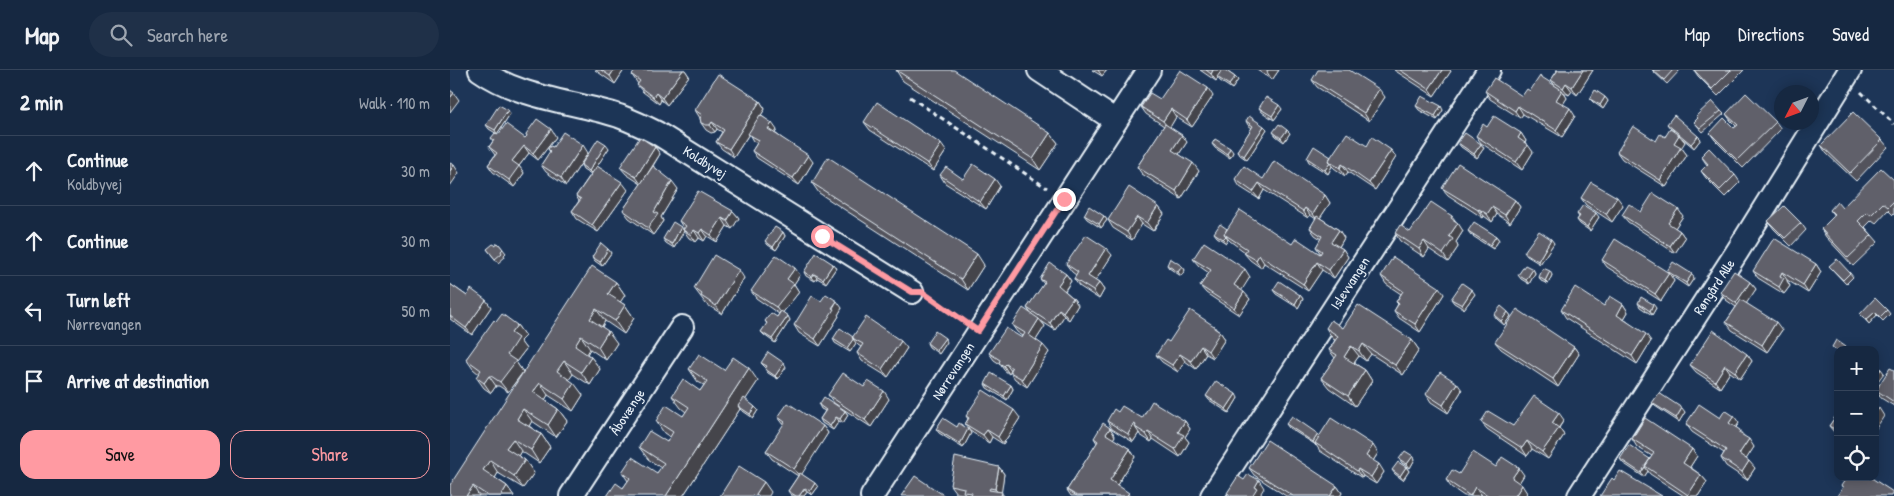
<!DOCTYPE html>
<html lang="en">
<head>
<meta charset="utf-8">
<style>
  body { margin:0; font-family:"Patrick Hand",sans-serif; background:#1f3048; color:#f1f3f6 }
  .controls { position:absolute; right:15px; bottom:15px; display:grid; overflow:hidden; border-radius:10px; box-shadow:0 2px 12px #0003 }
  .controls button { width:45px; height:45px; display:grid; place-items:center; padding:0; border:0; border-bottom:1px solid #35445a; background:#162841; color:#f1f3f6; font:25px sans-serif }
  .compass { position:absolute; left:1324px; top:15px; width:45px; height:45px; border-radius:50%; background:#162841; box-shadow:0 2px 12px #0003; rotate:228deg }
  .stop { position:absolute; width:15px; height:15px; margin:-11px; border:4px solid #ff9aa2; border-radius:50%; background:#fff }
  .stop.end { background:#ff9aa2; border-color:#fff; box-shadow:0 1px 5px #0008 }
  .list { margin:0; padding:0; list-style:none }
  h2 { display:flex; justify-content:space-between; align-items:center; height:65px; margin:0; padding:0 20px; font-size:21px }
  h2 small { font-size:16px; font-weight:400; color:#9ea6b1 }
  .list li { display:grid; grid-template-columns:32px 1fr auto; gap:15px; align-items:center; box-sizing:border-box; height:70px; padding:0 20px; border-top:1px solid #35445a }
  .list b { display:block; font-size:19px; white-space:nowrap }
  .list p { margin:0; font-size:16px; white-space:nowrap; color:#9ea6b1 }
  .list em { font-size:16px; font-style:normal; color:#9ea6b1 }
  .actions { display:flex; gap:10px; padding:15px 20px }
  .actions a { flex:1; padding:11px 0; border:1px solid #ff9aa2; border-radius:15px; text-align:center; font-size:18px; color:#ff9aa2 }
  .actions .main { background:#ff9aa2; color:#111 }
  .icon { flex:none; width:28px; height:28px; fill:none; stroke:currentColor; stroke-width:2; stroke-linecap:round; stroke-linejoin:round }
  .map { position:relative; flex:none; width:1444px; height:426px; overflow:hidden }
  header { display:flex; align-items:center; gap:30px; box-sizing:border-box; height:70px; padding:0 25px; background:#162841; border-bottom:1px solid #35445a }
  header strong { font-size:24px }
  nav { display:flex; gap:28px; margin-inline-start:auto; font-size:18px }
  .search { width:350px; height:45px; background:#1f3048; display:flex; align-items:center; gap:12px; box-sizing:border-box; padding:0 18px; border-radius:28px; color:#9ea6b1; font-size:19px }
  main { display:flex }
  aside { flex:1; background:#162841 }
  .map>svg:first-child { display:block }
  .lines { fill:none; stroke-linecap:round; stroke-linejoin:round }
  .minor-casing { stroke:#e8f1f8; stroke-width:26 }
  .path { stroke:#e8f1f8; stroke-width:3; stroke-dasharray:5 4; stroke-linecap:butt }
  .minor { stroke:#1d3557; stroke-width:22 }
  .wall { fill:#53535c; stroke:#e8f1f8 }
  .shaded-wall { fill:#44444b; stroke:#e8f1f8 }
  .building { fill:#61616b; stroke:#e8f1f8 }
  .route { stroke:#ff9aa2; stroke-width:6 }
  .labels { text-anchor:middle; stroke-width:4.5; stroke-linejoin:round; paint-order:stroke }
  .street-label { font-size:14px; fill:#e8f1f8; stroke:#1d3557 }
</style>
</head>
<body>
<header>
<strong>Map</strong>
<div class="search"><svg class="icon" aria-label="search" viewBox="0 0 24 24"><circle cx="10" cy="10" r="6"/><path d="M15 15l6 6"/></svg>Search here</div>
<nav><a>Map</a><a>Directions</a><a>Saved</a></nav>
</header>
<main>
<aside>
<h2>2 min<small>Walk · 110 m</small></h2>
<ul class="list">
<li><svg class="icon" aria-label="ahead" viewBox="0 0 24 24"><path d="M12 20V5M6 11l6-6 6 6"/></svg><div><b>Continue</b><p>Koldbyvej</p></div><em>30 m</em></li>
<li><svg class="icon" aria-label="ahead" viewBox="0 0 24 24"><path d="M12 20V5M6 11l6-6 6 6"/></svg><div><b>Continue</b></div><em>30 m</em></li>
<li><svg class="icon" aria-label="left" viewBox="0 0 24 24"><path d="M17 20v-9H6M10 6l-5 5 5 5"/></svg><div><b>Turn left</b><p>Nørrevangen</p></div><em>50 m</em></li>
<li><svg class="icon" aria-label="arrive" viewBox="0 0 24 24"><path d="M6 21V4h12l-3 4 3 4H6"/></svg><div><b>Arrive at destination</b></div></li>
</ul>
<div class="actions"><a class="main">Save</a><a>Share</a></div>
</aside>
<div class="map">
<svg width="1444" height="426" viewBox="0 0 1444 426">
  <rect width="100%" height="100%" fill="#1d3557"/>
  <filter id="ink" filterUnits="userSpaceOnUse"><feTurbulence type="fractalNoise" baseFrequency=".02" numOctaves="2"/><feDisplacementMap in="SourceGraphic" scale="10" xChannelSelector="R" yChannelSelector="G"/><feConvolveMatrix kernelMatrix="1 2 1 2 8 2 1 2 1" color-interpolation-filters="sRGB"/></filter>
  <g filter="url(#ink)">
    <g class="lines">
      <g class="minor-casing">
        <path id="minor" d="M30,0C71,29 123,31 169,46C182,51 195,57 207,63L462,222
          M589,0L666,51
          M121,426L232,257
          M422,426L699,0
          M762,426L1039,0
          M1129,426L1287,182L1400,0"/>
      </g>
      <path class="path" d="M1411,22L1444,54
        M460,27L597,118
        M481,228L513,250"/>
      <use href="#minor" class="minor"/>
    </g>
    <path class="wall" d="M145,0H174L165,14Z
      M235,0L239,6L217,35L211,30L209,34L193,22L187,15L188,14L182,5Z
      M446,0L600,63L608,73L590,100L453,11Z
      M642,0H657L652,6Z
      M750,0H775L785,7L788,10L782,19L770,11L768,8L766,11Z
      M807,0H829L822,10Z
      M944,0H1000L1001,1L984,26Z
      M1106,0H1143L1127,25L1122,21L1119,25L1113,22L1117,28L1113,34L1125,46L1112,67L1073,44L1070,48L1040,29L1035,21L1072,26L1080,21L1105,16L1101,10L1107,1Z
      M1202,0H1230L1217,14Z
      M1244,0H1294L1268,26L1248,6Z
      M862,10L935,27L919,51L867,17Z
      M763,26L742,57L726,47L720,57L737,72L729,84L749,101L731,129L692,104L687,97L714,56L696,44L691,37L710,29Z
      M1155,27L1158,31L1153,39L1143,32L1140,29Z
      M310,31L315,39L311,45L327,60L325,63L363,92L349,115L307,88L302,81L307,73L303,71L299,64L284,87L272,79L266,72L272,62L267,59L265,62L261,63L256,60L251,53L250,48L245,40Z
      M966,36L993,40L987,50L969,40Z
      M809,38L832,39L824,50L812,42Z
      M1271,41L1274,44L1253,62L1244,52L1248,48L1246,46Z
      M60,44L47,64L39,59L36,55Z
      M1276,44L1326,52L1331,59L1293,98L1265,70L1260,63L1284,58L1286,56L1281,51Z
      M796,51L817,59L797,90L790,85L787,81L802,58L798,55Z
      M414,52L496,81L483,101L420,60Z
      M1217,54L1251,69L1244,78L1232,68L1235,72L1231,77L1237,85L1216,117L1172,89L1167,82L1206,71L1224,61L1220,58Z
      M1037,57L1071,63L1076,71L1075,73L1083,82L1072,100L1031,73L1026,66Z
      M823,62L840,63L834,72L826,66Z
      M76,64L106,67L88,90L79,83L69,96L74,103L64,117L43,102L38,95L45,85L39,77L43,71L41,68L48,65L75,68L77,66Z
      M1432,70L1438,77L1406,111L1376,83L1371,75Z
      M1008,73L1034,78L1027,88L1011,77Z
      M762,74L783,82L780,88L765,78Z
      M917,76L941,80L946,87L925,120L898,102L895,106L884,98L882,96L878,104L859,92L857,88L881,87Z
      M103,77L138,83L116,116L96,102L91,95L100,82L98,79Z
      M205,77L210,84L203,96L228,119L211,147L213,151L203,165L179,148L173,140L191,114L176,104L170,97Z
      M159,78L147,96L178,120L148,162L127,149L122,141L129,131L126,126L141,104L133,99L131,95Z
      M1251,86L1285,105L1290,112L1275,127L1256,108L1251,101L1257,95Z
      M490,105L513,109L550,116L536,139L495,113Z
      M785,109H813L875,125L880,133L870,148L889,160L894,168L889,177L893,179L898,187L884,208L872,200L858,221L814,193L811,198L800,190L794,183L795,182L780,171L778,169L776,173L767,167L764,163L777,159L842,174L871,184L866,177L871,169L865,165L860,158L866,149L860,145L858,148L814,120L809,129L790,117Z
      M1444,110V144L1443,145L1438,140L1426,153L1422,150L1415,157L1422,165L1428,172L1403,196L1376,167L1371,159L1384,146L1380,140L1392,138Z
      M362,113L534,195L518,220L369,123Z
      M992,118L1065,130L1070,137L1060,153L1047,144L1042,152L1034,146L1033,148L998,125Z
      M1131,128L1173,135L1162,152L1136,135Z
      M708,136L714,144L703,161L692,154L682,170L663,158L658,150Z
      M283,141L289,148L282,159L277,156L267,172L257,166L254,171L249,168L246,172L239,168L234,161L224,178L216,173L213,169L231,157L233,160L234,159L229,151Z
      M1191,142L1233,146L1225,158L1230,161L1235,168L1225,183L1178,152L1172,145Z
      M1127,144L1149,147L1140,161L1130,154L1127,150L1129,147Z
      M634,145L654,146L657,150L651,158L637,149Z
      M1002,146L1013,161L1006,172L1008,177L998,192L979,179L974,187L950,171L945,163L960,162Z
      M1318,151L1351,153L1356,160L1341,176L1324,159Z
      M1018,161L1046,166L1049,170L1043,179L1021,165Z
      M333,162L335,166L326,180L318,175L315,171Z
      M48,173L56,183L54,185L55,187L48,193L37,179L45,175Z
      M1104,173L1090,194L1077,186L1074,182Z
      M158,179L161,183L152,196L145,191L142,187Z
      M662,185L645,211L649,213L654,220L649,229L629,216L624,209L626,205L622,202L616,194Z
      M743,189L800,207L791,220L800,229L789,245L756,223L750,216L759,203L749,196Z
      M1152,190L1218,203L1217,201L1244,208L1238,217L1220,205L1224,211L1211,231L1157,197Z
      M1366,194L1371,202L1358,223L1337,210V211L1340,216L1334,224L1308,208L1303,201Z
      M717,195L732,196L735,200L731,206L719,198Z
      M1379,196L1400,203L1403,207L1396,214Z
      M386,198L376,213L367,208L365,211L356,206L354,202Z
      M1083,199L1085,203L1079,214L1071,209L1068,205Z
      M616,204L621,211L615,221L623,228L628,235L619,250L614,246L605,260L591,251L595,256L586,270L599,282L577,317L565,309L560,302L559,304L554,300L550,294L544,290L539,283L572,268L573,266L567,262L562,255L581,244L577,238L594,214L590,209Z
      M350,205L344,214L349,222L333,242L340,250L325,273L314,265L311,262L317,254L315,251L327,247L329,244L306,228L301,221Z
      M1102,205L1098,214L1091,211L1089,207Z
      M931,206L994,224L970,262L949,248L944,241L948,234L946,232L951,224L936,214Z
      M294,208L272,244L256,234L244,218Z
      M166,212L175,225L170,232L175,235L184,248L174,264L155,251L152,257L167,273L156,290L140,279L137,284L141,287L150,299L140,315L123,304L119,309L133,325L123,341L98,325L95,330L108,339L117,351L106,367L82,351L79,356L91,364L100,377L89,393L71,381L68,386L75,390L84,403L73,418L48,403L45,408L57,416L64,426H0Z
      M1300,212L1306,219L1296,233L1332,260L1317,282L1282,260L1276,252L1286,237L1276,230L1270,222Z
      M0,214L17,226L41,237L22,265L0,249Z
      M823,220L850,225L853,229L848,238L826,224Z
      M1025,224L1014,239L1004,233L1001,229Z
      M371,231L392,238L388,245L389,246L370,276L349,263L344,255Z
      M1188,233L1206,238L1202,245L1190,237Z
      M1173,234L1178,242L1174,249L1201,271L1187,294L1116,248L1111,240Z
      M1437,240L1440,244L1433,251L1427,245L1419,254L1410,244Z
      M1058,242L1061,246L1054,255L1047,249L1044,245Z
      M46,252L67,255L75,266L70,271L76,279L66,292L73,302L58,322L49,316H46L41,323L34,318L26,307L29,304L23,299L16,289Z
      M876,258H893L962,270L969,280L953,305L921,284L916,291L909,286L904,293L915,300L922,311L905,336L879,318L871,308L885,288L879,280L885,270L883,269Z
      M767,260L770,262L775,269L763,288L756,284L746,299L735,291L728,302L712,292L706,285L719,272Z
      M403,267L457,278L438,307L412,291L407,283L411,277L408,275L406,273L400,282L385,273L383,269Z
      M497,272L489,284L479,277L477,273Z
      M1045,272L1124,277L1129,284L1108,317L1051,279Z
      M1297,284L1302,291L1290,309L1280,302L1270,318L1246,302L1240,295Z
      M311,293L336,297L328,309L318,303L315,299L316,298Z
      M239,299L274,300L308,311L295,330L305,337L308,340L303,348L290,339L233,426L173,418L178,411L172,402L207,403L211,398L198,389L189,377L217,372L220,367L214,363L206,351L233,346L236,342L231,338L222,326L250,321L254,315L248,312Z
      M1444,300V336L1431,328L1429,324L1425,329V314L1429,316Z
      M535,314L561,315L563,319L557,330L537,318Z
      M414,317L439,329L421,357L384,333L378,325Z
      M1012,320L998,343L981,332L976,324Z
      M756,326L788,328L779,343L759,330Z
      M1202,333L1235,342L1229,352L1205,336Z
      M369,335L395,341L398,345L393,353L389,351L383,360L372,353L370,349L375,341L371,339Z
      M668,342L692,348L735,351L740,359L735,367L739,372L730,387L703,369L701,372L690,365L689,363L683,372L662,359L657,351Z
      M1388,343V365L1385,363L1379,356Z
      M516,346L570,348L553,374L542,367L539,373L520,361L515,354L518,349Z
      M328,347L373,356L378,363L351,404L368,417L362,425L357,422L354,426H343L341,425L338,421L348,406L322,389L316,381L334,355Z
      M1270,348L1289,353L1286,357L1304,377L1296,389L1305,398L1297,410L1276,396L1271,388L1274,383L1242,362L1236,354Z
      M1114,350L1109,358L1114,365L1098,389L1082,379L1077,386L1037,359L1031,352L1063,356Z
      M836,354L870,366L928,383L923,391L934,402L926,414L913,406L912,408L870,381L866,375L839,358Z
      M507,357L521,363L513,378L489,363L486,359Z
      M660,358L665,366L663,369L680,379L685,387L667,415L681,426H621L617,420L647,373L644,368Z
      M1182,369L1242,379L1247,386L1240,397L1251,405L1257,412L1248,426H1234L1200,404L1198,401L1194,407L1173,393L1170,389H1200L1202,386L1187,377Z
      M963,386L965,389L960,398L952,393L949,389Z
      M549,397L554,404L551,422L554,426H516L515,424L506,423L500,415Z
      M956,397L959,401L953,410L945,404L942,400Z
      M1046,397L1074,405L1069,413L1077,423L1075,426H1033L1031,424L1030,426H1014L1001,417L996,410L1009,404Z
      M799,398L887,416L892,423L890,426H836L804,405Z"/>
    <path class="shaded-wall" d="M164,0H174L165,14L160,6Z
      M233,0H235L239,6L217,35L212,28Z
      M648,0H657L652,6Z
      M763,0H773L766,11L761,4Z
      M818,0H829L822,10L817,2Z
      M992,0H1000L1001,1L984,26L979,19Z
      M1133,0H1143L1127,25L1122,17Z
      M785,7L788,10L782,19L779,15Z
      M1116,13L1122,21L1119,25L1113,18Z
      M758,18L763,26L742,57L737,50Z
      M929,19L935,27L919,51L914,43Z
      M1112,20L1117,28L1111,37L1106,30Z
      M4,23L9,30L0,42V28Z
      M206,23L211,30L209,34L203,27Z
      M1155,27L1158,31L1153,39L1150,35Z
      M310,31L315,39L284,87L279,79Z
      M829,35L832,39L824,50L822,46Z
      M991,36L993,40L987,50L985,46Z
      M1068,36L1073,44L1070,48L1065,41Z
      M1120,38L1125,46L1112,67L1106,60Z
      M721,39L726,47L719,59L713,51Z
      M58,40L60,44L47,64L45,60Z
      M262,52L267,59L265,62L260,55Z
      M322,53L327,60L323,66L318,59Z
      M814,56L817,59L797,90L794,86Z
      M101,59L106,67L88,90L83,83Z
      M837,60L840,63L834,72L831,68Z
      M600,63L608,73L590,100L583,89Z
      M1071,63L1076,71L1073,75L1068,68Z
      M732,65L737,72L727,87L722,80Z
      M1229,65L1235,72L1230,80L1224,73Z
      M1248,66L1251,69L1244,78L1241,74Z
      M156,74L159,78L142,104L139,101Z
      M491,74L496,81L483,101L478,94Z
      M1031,74L1034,78L1027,88L1024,84Z
      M133,75L138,83L116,116L111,108Z
      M1078,75L1083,82L1072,100L1066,92Z
      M74,76L79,83L69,96L74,103L64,117L59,110L62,91Z
      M205,77L210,84L191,114L186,107Z
      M1231,77L1237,85L1216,117L1210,110Z
      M780,78L783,82L780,88L777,84Z
      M941,80L946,87L925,120L919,113Z
      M358,85L363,92L349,115L343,108Z
      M743,93L749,101L731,129L726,121Z
      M880,93L882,96L878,104L875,100Z
      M892,94L898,102L895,106L890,98Z
      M4,95L9,103L0,116V101Z
      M545,109L550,116L536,139L530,132Z
      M222,111L228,119L211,147L213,151L203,165L198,158L204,142Z
      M172,112L178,120L148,162L142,155Z
      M809,113L814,120L809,129L803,122Z
      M875,125L880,133L868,151L863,144Z
      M1167,127L1173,135L1162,152L1156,144Z
      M1065,130L1070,137L1060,153L1055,145Z
      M708,136L714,144L703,161L697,153Z
      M1042,137L1047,144L1042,152L1037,144Z
      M855,138L860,145L858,148L853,141Z
      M1029,139L1034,146L1033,148L1028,140Z
      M1228,139L1233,146L1223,161L1218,153Z
      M283,141L289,148L282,159L277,151Z
      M1146,143L1149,147L1140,161L1137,157Z
      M654,146L657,150L651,158L649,154Z
      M687,147L692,154L682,170L677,162Z
      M272,148L277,156L267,172L261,165Z
      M1008,153L1013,161L1006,172L1008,177L998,192L993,184L999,166Z
      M231,157L234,161L224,178L222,174Z
      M252,159L257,166L254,171L249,163Z
      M244,160L249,168L246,172L241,165Z
      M889,160L894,168L887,180L881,172Z
      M1230,161L1235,168L1225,183L1220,176Z
      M333,162L335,166L326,180L323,177Z
      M776,166L778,169L776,173L773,169Z
      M1046,166L1049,170L1043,179L1040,175Z
      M1101,169L1104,173L1090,194L1088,191Z
      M974,171L979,179L974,187L969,179Z
      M656,178L662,185L644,213L638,206Z
      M158,179L161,183L152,196L150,192Z
      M893,179L898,187L884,208L879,200Z
      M527,184L534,195L518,220L511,209Z
      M809,185L814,193L811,198L806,190Z
      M867,192L872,200L858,221L853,214Z
      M383,194L386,198L376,213L373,209Z
      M1366,194L1371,202L1358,223L1353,215Z
      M732,196L735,200L731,206L728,202Z
      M345,198L350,205L344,214L349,222L331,245L326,237L337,209Z
      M795,199L800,207L790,223L784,215Z
      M1083,199L1085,203L1079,214L1076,210Z
      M289,200L294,208L272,244L266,236Z
      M1100,201L1102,205L1098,214L1095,211Z
      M1332,202L1337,210V211L1340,216L1334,224L1329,217L1330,206Z
      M1219,203L1224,211L1211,231L1205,224Z
      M364,204L367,208L365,211L362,207Z
      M616,204L621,211L613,223L608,215Z
      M1242,204L1244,208L1238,217L1236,213Z
      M166,212L175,225L167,237L158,224Z
      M1300,212L1306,219L1292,240L1286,233Z
      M649,213L654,220L649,229L643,221Z
      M989,217L994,224L970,262L965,254Z
      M1022,220L1025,224L1014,239L1012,235Z
      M794,222L800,229L789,245L784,238Z
      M850,225L853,229L848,238L845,234Z
      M623,228L628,235L619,250L613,242Z
      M36,230L41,237L22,265L16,258Z
      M387,231L392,238L388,245L389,246L370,276L365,269Z
      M1173,234L1178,242L1172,252L1167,245Z
      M1203,234L1206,238L1202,245L1200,241Z
      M175,235L184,248L174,264L165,251Z
      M146,239L155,251L149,261L140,249Z
      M609,239L614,246L605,260L600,253Z
      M1058,242L1061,246L1054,255L1051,251Z
      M1425,242L1427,245L1419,254L1416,250Z
      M338,246L340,250L325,273L322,269Z
      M589,249L595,256L584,273L579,265Z
      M1326,252L1332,260L1317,282L1312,275Z
      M67,255L75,266L70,271L76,279L66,292L73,302L58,322L50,312L61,263Z
      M764,256L769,263L770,262L775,269L763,288L758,281Z
      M158,261L167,273L156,290L148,277Z
      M1196,264L1201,271L1187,294L1182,286Z
      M131,266L140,279L134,289L125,276Z
      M495,268L497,272L489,284L486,280Z
      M403,269L406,273L400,282L397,278Z
      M962,270L969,280L953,305L945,295Z
      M451,271L457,278L438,307L432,299Z
      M913,274L921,284L916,291L909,281Z
      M593,275L599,282L577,317L572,309Z
      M751,276L756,284L746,299L741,291Z
      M901,276L909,286L901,297L894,287Z
      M1124,277L1129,284L1108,317L1103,309Z
      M730,284L735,291L728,302L722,295Z
      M1297,284L1302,291L1290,309L1285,302Z
      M141,287L150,299L140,315L131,302Z
      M114,291L123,304L116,314L107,301Z
      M334,293L336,297L328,309L325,306Z
      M556,294L561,301L559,304L554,296Z
      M1275,295L1280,302L1270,318L1265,311Z
      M299,298L308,311L290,338L288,336L290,339L233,426H216Z
      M1431,299L1434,303L1428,311L1425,307Z
      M915,300L922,311L905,336L898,326Z
      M39,306L46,316L41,323L34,313Z
      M90,313L98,325L92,335L83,322Z
      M124,313L133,325L123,341L114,329Z
      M1007,313L1012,320L998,343L993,335Z
      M561,315L563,319L557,330L554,326Z
      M1426,320L1429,324L1426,329L1425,321Z
      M434,321L439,329L421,357L415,350Z
      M786,324L788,328L779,343L776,339Z
      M305,337L308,340L303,348L300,344Z
      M1232,338L1235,342L1229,352L1226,348Z
      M1429,338L1434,346L1425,360V344Z
      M73,339L82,351L76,361L67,349Z
      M108,339L117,351L106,367L98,355Z
      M564,340L570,348L553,374L548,367Z
      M395,341L398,345L393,353L390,349Z
      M1109,343L1114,350L1107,360L1102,353Z
      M1284,346L1289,353L1284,360L1279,353Z
      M386,347L389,351L383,360L380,356Z
      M735,351L740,359L735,367L739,372L730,387L725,379L728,362Z
      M684,354L688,359L685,357L689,363L683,372L678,364Z
      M373,356L378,363L350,407L344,399Z
      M660,358L665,366L661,372L656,364Z
      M1109,358L1114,365L1098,389L1092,382Z
      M518,359L521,363L513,378L510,374Z
      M537,360L542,367L539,373L533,365Z
      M698,362L703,369L701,372L696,364Z
      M91,364L100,377L89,393L81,380Z
      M868,364L871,368L865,373L866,376L863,372Z
      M63,369L71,381L65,391L56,378Z
      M1299,369L1304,377L1295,391L1289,384Z
      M1077,371L1082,379L1077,386L1072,378Z
      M923,375L928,383L921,394L916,386Z
      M680,379L685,387L665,418L660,410Z
      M1242,379L1247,386L1238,400L1233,393Z
      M963,386L965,389L960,398L957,394Z
      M40,390L48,403L42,413L33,400Z
      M75,390L84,403L73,418L64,406Z
      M1299,391L1305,398L1297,410L1292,402Z
      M929,394L934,402L926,414L921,407Z
      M549,397L554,404L551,426L545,419Z
      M956,397L959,401L953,410L950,406Z
      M1195,397L1198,401L1194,407L1191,403Z
      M1069,398L1074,405L1067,416L1062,408Z
      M908,399L913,406L912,408L907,401Z
      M1251,405L1257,412L1248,426H1239L1238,425Z
      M809,410L814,418L811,423L812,426H802L805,417Z
      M314,412L321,422L319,426H308L306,424Z
      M365,413L368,417L362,425L360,421Z
      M1072,415L1077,423L1075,426H1065Z
      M23,416L29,426H16Z
      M57,416L64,426H51Z
      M887,416L892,423L890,426H880Z
      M1025,417L1031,424L1030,426H1020Z
      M355,418L357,422L354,426H349Z"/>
    <path class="building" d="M151,0H164L160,6Z
      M186,0H233L212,28L206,23L203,27L187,15L190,11L182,5Z
      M446,0H504L600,63L583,89Z
      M730,0L758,18L737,50L721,39L713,51L691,37L700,23L710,29Z
      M756,0H763L761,4Z
      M772,0H775L785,7L779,15L767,7Z
      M868,0H899L929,19L914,43L862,10Z
      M950,0H992L979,19Z
      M1108,0H1133L1122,17L1116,13L1113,18L1101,10Z
      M1203,0H1223L1214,10Z
      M1244,0H1281L1262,19Z
      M268,4L310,31L279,79L266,72L274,60L262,52L260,55H256L251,53L250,48L252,45L245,40Z
      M1090,6L1112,20L1106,30L1120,38L1106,60L1068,36L1065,41L1035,21L1044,8L1072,26L1077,19L1080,21Z
      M0,20L4,23L0,28Z
      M1145,20L1155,27L1150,35L1140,29Z
      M1296,23L1326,52L1287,90L1260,63L1274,48L1284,58L1288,55L1276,44Z
      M972,26L991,36L985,46L966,36Z
      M816,27L829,35L822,46L809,38Z
      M1262,31L1271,41L1250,58L1244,52L1248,48L1246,46Z
      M427,32L491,74L478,94L414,52Z
      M49,35L58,40L45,60L36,55Z
      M1403,42L1432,70L1400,103L1371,75Z
      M310,45L322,53L318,59L358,85L343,108L302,81L309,70L298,64Z
      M1224,45L1248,66L1241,74L1217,54Z
      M799,46L814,56L794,86L787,81L803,56L796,51Z
      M1044,46L1071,63L1068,68L1078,75L1066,92L1026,66L1033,54L1037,57Z
      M87,49L101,59L83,83L74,76L62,91L69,96L59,110L38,95L47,83L39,77L44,70L41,68L45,63L48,65L56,54L75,68L77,66L76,64Z
      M715,54L732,65L722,80L743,93L726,121L687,97Z
      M829,54L837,60L831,68L823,62Z
      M1183,56L1206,71L1210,64L1215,67L1220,59L1229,65L1224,73L1231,77L1210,110L1167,82Z
      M113,62L133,75L111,108L91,95L100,81L98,79L100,76L103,77Z
      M897,63L917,76L922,67L941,80L919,113L892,94L890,98L878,91Z
      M1015,63L1031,74L1024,84L1008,73Z
      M190,67L205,77L186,107L170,97Z
      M148,69L156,74L139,101L131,95Z
      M765,69L780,78L777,84L762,74Z
      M864,76L881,87L878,91L880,93L875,100L857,88Z
      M1259,78L1285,105L1270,120L1251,101L1258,94L1251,86Z
      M378,87L527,184L511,209L362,113Z
      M824,91L875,125L863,144L855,138L853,141L809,113L803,122L785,109L794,96L813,109Z
      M0,93L4,95L0,101Z
      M1008,93L1065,130L1055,145L1042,137L1037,144L1029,139L1028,140L992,118Z
      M523,94L545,109L530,132L490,105L496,97L513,109Z
      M147,96L172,112L142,155L122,141L131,129L126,126Z
      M203,96L222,111L204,142L208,144L198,158L173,140Z
      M1431,98L1444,110V131L1438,137L1433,133L1421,145L1417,142L1408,151L1422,165L1398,188L1371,159L1385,145L1380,140L1387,132L1392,138Z
      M1141,112L1167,127L1156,144L1131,128Z
      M679,117L708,136L697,153L687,147L677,162L658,150Z
      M248,121L283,141L277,151L272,148L261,165L252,159L249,163L244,160L241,165L233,160L236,156L229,151Z
      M1203,123L1228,139L1218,153L1230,161L1220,176L1172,145L1179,134L1191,142Z
      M981,132L1002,146L1001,148L1008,153L999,166L1003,169L993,184L974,171L969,179L945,163L950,155L960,162Z
      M1133,135L1146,143L1137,157L1127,150L1130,146L1127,144Z
      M639,136L654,146L649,154L634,145Z
      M1334,136L1351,153L1335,168L1318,151Z
      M790,140L842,174L846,168L870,184L872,181L866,177L872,166L860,158L867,146L889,160L881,172L893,179L879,200L867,192L853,214L809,185L806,190L794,183L797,179L774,164Z
      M223,152L231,157L222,174L213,169Z
      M1024,152L1046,166L1040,175L1018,161Z
      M770,154L777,159L774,164L776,166L773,169L764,163Z
      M325,157L333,162L323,177L315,171Z
      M1089,161L1101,169L1088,191L1074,182Z
      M636,165L656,178L638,206L649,213L643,221L624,209L628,202L616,194Z
      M1324,168L1366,194L1353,215L1332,202L1330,206L1334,208L1329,217L1303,201Z
      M1165,169L1219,203L1205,224L1152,190Z
      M754,172L795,199L784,215L794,222L784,238L750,216L761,200L743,189Z
      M48,173L53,179L51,181L52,183L45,189L37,179L43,174L45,175Z
      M151,173L158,179L150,192L142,187Z
      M366,183L383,194L373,209L364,204L362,207L354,202Z
      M264,185L289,200L266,236L251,226L252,224L244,218Z
      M326,185L345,198L337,209L344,214L326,237L301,221Z
      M943,187L989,217L965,254L944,241L949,233L946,232L953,221L931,206Z
      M720,188L732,196L728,202L717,195Z
      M1387,189L1400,203L1393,210L1379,196Z
      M1223,192L1242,204L1236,213L1217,201Z
      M600,193L616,204L608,215L623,228L613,242L609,239L600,253L577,238L595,212L590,209Z
      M1075,195L1083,199L1076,210L1068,205Z
      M142,196L166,212L158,224L175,235L165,251L146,239L140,249L158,261L148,277L131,266L125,276L141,287L131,302L114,291L107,301L124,313L114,329L90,313L83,322L108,339L98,355L73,339L67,349L91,364L81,380L63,369L56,378L75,390L64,406L40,390L33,400L57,416L51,426H38L23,416L16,426H0V415Z
      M1093,198L1100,201L1095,211L1089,207Z
      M1284,201L1300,212L1286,233L1270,222Z
      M829,211L850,225L845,234L823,220Z
      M1012,213L1022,220L1012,235L1001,229Z
      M0,214L17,226L21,219L36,230L16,258L0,246Z
      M1125,217L1154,236L1160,226L1173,234L1167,245L1196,264L1182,286L1111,240Z
      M376,224L387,231L382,238L384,239L365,269L344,255L362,226L371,231Z
      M1191,227L1203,234L1200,241L1188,233Z
      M1425,228L1437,240L1430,247L1425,242L1416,250L1410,244Z
      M1291,230L1326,252L1312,275L1276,252Z
      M908,235L962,270L945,295L913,274L909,281L901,276L894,287L915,300L898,326L871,308L887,285L879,280L888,266L876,258L881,250L893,258Z
      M1051,236L1058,242L1051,251L1044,245Z
      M573,238L589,249L579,265L593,275L572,309L560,302L562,298L556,294L554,296L549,293L550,290L539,283L556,258L572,268L575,263L562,255Z
      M1067,239L1124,277L1103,309L1045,272Z
      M740,240L764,256V258L770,262L758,281L751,276L741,291L730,284L722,295L706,285L716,270L719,272Z
      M331,241L338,246L322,269L311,262L317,253L315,251L321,243L327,247Z
      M52,244L67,255L61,263L68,268L57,285L66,291L50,312L41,306H39L34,313L26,307L31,300L16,289L44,250L46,252Z
      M416,247L451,271L432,299L407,283L413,274L402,268Z
      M390,258L403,267L402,268H404L397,278L383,269Z
      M1263,260L1297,284L1285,302L1275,295L1265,311L1240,295Z
      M485,261L495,268L486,280L477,273Z
      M1386,270L1399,279L1398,280H1388V281L1382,277Z
      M318,282L334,293L325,306L315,299L317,296L311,293Z
      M249,284L274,300L283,287L299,298L216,426H157L166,413L173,418L180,408L172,402L182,387L207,403L214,393L189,377L199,361L217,372L223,362L206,351L216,335L233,346L239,337L222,326L233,309L250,321L257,311L239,299Z
      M1425,295L1431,299L1425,307Z
      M1440,298L1444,300V332L1426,320Z
      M990,302L1007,313L993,335L976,324Z
      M393,303L414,317L418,311L434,321L415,350L378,325Z
      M541,303L561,315L554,326L535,314Z
      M766,311L786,324L776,339L756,326Z
      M1425,314L1429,316L1425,321Z
      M533,320L564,340L548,367L537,360L533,365L515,354L519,348L516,346Z
      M1209,323L1232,338L1226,348L1202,333Z
      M1084,326L1109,343L1102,353L1109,358L1092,382L1077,371L1072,378L1031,352L1038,341L1063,356Z
      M374,327L395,341L390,349L386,347L380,356L370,349L376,340L369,335Z
      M294,328L305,337L300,344L288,336Z
      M702,331L735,351L728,362L734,365L725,379L698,362L696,364L685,357L686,355L684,354L678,364L657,351L664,339L668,342L672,336L692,348Z
      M338,333L373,356L344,399L316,381L335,352L328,347Z
      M1249,334L1270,348L1275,340L1284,346L1279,353L1290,360L1289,363L1299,369L1289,384L1299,391L1292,402L1271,388L1276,380L1236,354Z
      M1425,336L1429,338L1425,344Z
      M1388,343V361L1379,356Z
      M842,346L868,364L863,372L836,354Z
      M493,348L507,357L509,353L518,359L510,374L486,359Z
      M881,348L923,375L916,386L929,394L921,407L908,399L907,401L865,373Z
      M1195,348L1242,379L1233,393L1251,405L1238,425L1195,396L1204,383L1182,369Z
      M653,353L660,358L656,364L680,379L660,410L679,423L676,426H627L617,420L648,371L644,368Z
      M817,370L887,416L880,426H843L799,398Z
      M1179,375L1200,389L1191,403L1170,389Z
      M955,381L963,386L957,394L949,389Z
      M1023,382L1046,397L1052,387L1069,398L1062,408L1072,415L1065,426H1039L1025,417L1020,426L996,410L1002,400L1009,404Z
      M505,387L549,397L545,419L540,418L539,420L552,422L551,426H521L522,423L513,422L514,418L500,415Z
      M948,392L956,397L950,406L942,400Z
      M289,396L314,412L306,424L309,426H270Z
      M1170,401L1212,426H1150L1162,408L1164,410Z
      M350,403L365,413L360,421L355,418L349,426H346L338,421Z
      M798,404L809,410L805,417L807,418L802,426H782L777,423L788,406L794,410Z
      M465,406L495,426H451Z
      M1397,407H1420L1443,422L1441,426H1387L1393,417L1391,416Z"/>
  </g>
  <g class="lines" filter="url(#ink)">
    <path class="route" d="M372,166L462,222H472L528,261L614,129"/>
  </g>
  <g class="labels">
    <g class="street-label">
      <text transform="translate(255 92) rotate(32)" y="5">Koldbyvej</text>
      <text transform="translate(900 213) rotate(-57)" y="5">Islevvangen</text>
      <text transform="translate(1264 217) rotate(-57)" y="5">Røngård Alle</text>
      <text transform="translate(503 301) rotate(-57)" y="5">Nørrevangen</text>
      <text transform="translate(177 342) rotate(-57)" y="5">Åbovænge</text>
    </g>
  </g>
</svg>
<div class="controls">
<button>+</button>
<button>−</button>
<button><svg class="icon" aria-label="locate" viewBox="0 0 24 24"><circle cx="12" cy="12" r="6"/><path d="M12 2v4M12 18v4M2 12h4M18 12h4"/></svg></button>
</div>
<svg class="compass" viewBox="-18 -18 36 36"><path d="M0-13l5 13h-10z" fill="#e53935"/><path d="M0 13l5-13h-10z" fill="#9ea6b1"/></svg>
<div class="stop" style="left:372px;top:166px"></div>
<div class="stop end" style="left:614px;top:129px"></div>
</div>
</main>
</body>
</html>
